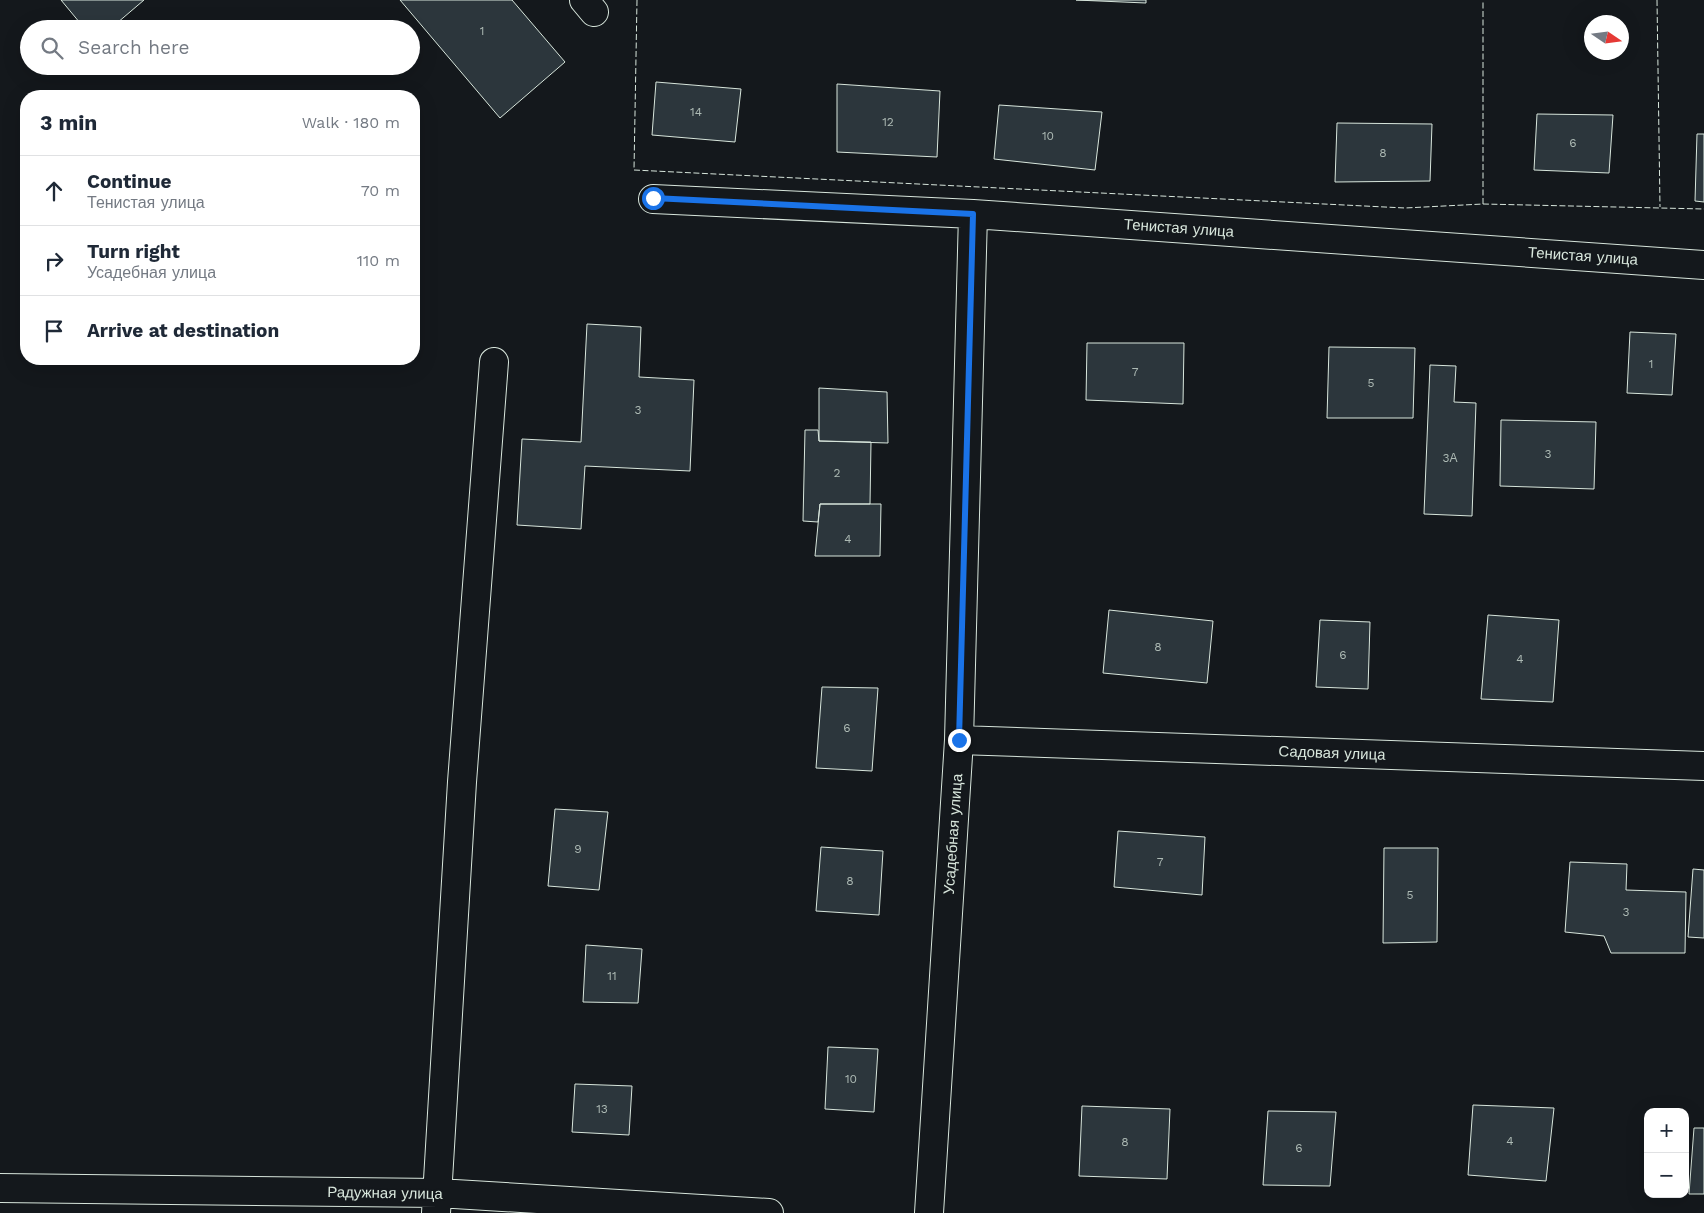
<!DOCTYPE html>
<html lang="en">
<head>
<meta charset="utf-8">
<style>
  body { margin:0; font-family:"Work Sans",sans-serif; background:#f6f6f7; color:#1f2937 }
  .controls { position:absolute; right:15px; bottom:15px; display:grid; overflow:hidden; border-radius:10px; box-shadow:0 5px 20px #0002 }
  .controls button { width:45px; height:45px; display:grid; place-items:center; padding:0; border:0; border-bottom:1px solid #e0e1e3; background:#fff; color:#1f2937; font:25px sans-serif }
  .compass { position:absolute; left:1584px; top:15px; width:45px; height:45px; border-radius:50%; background:#fff; box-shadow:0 5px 20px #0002; rotate:103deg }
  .stop { position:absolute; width:15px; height:15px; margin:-11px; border:4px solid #1a73e8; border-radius:50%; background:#fff }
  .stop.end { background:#1a73e8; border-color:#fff; box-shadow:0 1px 5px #0008 }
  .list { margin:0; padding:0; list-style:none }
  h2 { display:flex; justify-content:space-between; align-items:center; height:65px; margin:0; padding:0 20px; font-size:21px }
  h2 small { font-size:16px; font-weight:400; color:#747a83 }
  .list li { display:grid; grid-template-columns:32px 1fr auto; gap:15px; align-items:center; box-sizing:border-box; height:70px; padding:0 20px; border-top:1px solid #e0e1e3 }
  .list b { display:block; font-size:19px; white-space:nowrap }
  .list p { margin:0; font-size:16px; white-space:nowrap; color:#747a83 }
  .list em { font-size:16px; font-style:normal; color:#747a83 }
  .icon { flex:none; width:28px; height:28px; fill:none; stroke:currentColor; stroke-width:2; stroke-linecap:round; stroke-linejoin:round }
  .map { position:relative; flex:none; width:1704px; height:1213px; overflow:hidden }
  .search { position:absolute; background:#fff; box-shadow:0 5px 20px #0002; left:20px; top:20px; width:400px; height:55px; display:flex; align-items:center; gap:12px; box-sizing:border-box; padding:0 18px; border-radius:28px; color:#747a83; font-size:19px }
  .panel { position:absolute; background:#fff; box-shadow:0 5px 20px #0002; left:20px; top:90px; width:400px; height:275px; border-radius:20px }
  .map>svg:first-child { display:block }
  .building { fill:#2c363c; stroke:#d8e6dc }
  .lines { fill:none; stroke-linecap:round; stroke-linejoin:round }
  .minor-casing { stroke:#d8e6dc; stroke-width:30 }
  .minor { stroke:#14181c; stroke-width:28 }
  .fence { stroke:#d8e6dc; stroke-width:1; stroke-dasharray:6 2.5; stroke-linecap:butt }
  .route { stroke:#1a73e8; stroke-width:6 }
  .labels { text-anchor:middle; stroke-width:4; stroke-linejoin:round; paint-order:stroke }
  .number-label { font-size:12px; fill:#adbab4 }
  .street-label { font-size:15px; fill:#d8e6dc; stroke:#14181c }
</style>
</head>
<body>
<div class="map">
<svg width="1704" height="1213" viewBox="0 0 1704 1213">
  <rect width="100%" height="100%" fill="#14181c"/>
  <path class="building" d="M61,0H144L110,29H85Z
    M400,0H512L565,62L500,118Z
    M1076,0H1146V3Z
    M656,82L741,89L735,142L652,135Z
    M837,84L940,91L937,157L837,152Z
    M999,105L1102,112L1095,170L994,159Z
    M1537,114L1613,115L1609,173L1534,170Z
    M1337,123L1432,124L1430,181L1335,182Z
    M1697,134H1704V202L1695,201Z
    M587,324L641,327L639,377L694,380L690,471L585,466L581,529L517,525L522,439L581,442Z
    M1630,332L1676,334L1672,395L1627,393Z
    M1087,343H1184L1183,404L1086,400Z
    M1329,347L1415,348L1413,418H1327Z
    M1430,365L1456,366L1454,402L1476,403L1472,516L1424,514Z
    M819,388L887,392L888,443L819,441Z
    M1501,420L1596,422L1594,489L1500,486Z
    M805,430H818L819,441L871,442L870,504H820L818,522L803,521Z
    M820,504H881L880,556H815Z
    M1109,610L1213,621L1207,683L1103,673Z
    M1488,615L1559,620L1553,702L1481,699Z
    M1320,620L1370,622L1368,689L1316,687Z
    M822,687L878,688L872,771L816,768Z
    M555,809L608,812L599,890L548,886Z
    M1118,831L1205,837L1202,895L1114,887Z
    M821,847L883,851L879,915L816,911Z
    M1384,848H1438L1437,942L1383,943Z
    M1570,862L1627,864L1626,890L1686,892L1685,953H1611L1604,936L1565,932Z
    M1693,869L1704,870V938L1688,937Z
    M586,945L642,949L638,1003L583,1002Z
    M828,1047L878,1049L874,1112L825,1109Z
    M575,1084L632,1086L629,1135L572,1132Z
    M1473,1105L1554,1108L1546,1181L1468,1175Z
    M1082,1106L1170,1109L1167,1179L1079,1176Z
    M1268,1111L1336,1112L1330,1186L1263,1185Z
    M1694,1128H1704V1194H1689Z"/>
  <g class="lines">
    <g class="minor-casing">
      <path id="minor" d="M584,0L594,12
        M653,199L973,214L1704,265
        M959,740L1704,766
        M0,1188L438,1193L769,1213
        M436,1213L462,782L494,362
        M929,1213L959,740L973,214"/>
    </g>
    <use href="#minor" class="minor"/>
    <path class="fence" d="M637,0L634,170L1405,208L1483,204L1704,209
      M1657,0L1660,207
      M1483,204V0"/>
  </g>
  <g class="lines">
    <path class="route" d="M653,198L973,214L959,740"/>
  </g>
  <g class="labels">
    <g class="number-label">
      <text x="482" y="35">1</text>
      <text x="696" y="116">14</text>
      <text x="888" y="126">12</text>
      <text x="1048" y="140">10</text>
      <text x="1573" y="147">6</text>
      <text x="1383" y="157">8</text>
      <text x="1651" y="368">1</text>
      <text x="1135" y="376">7</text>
      <text x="1371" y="387">5</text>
      <text x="638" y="414">3</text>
      <text x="1548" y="458">3</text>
      <text x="1450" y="462">3А</text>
      <text x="837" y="477">2</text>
      <text x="848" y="543">4</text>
      <text x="1158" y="651">8</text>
      <text x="1343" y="659">6</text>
      <text x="1520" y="663">4</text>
      <text x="847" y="732">6</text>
      <text x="578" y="853">9</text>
      <text x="1160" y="866">7</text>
      <text x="850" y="885">8</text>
      <text x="1410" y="899">5</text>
      <text x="1626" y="916">3</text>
      <text x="612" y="980">11</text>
      <text x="851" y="1083">10</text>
      <text x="602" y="1113">13</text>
      <text x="1510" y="1145">4</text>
      <text x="1125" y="1146">8</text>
      <text x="1299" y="1152">6</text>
    </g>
    <g class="street-label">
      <text transform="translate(1179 228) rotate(4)" y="5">Тенистая улица</text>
      <text transform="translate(1583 256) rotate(4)" y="5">Тенистая улица</text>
      <text transform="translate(1332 753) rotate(2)" y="5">Садовая улица</text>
      <text transform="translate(953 834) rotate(-86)" y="5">Усадебная улица</text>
      <text transform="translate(385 1193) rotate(1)" y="5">Радужная улица</text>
    </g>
  </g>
</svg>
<div class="controls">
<button>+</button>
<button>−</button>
</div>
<svg class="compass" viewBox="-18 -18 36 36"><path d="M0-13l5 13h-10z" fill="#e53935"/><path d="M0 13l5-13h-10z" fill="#747a83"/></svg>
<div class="stop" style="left:653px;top:198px"></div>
<div class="stop end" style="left:959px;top:740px"></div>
<div class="search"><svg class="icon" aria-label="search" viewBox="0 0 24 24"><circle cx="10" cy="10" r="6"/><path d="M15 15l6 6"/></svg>Search here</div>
<section class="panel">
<h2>3 min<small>Walk · 180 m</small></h2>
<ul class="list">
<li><svg class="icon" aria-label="ahead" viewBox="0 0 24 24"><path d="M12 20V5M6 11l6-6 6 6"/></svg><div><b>Continue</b><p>Тенистая улица</p></div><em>70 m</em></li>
<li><svg class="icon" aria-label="right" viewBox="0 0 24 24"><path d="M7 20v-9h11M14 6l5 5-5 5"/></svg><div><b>Turn right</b><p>Усадебная улица</p></div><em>110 m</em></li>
<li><svg class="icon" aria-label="arrive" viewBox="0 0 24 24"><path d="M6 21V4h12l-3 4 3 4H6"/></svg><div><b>Arrive at destination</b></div></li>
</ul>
</section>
</div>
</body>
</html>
